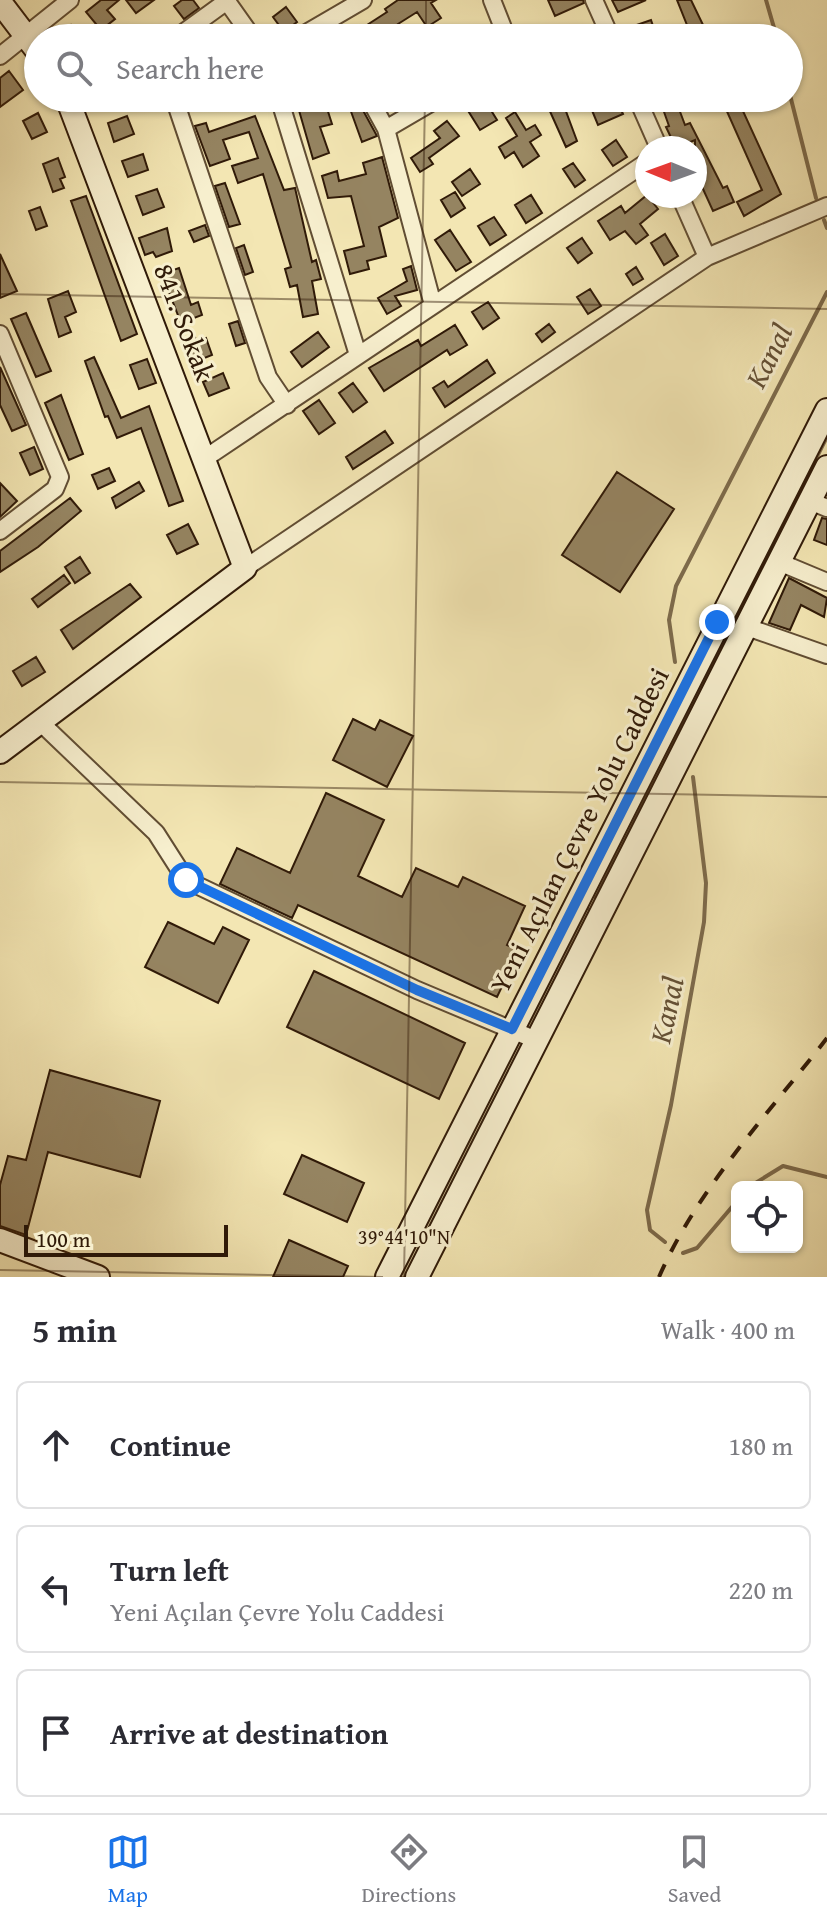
<!DOCTYPE html>
<html lang="en">
<head>
<meta charset="utf-8">
<style>
  body { margin:0; font-family:"Gentium Book Plus",serif; background:#f2f2f3; color:#2b2b33 }
  .controls { position:absolute; right:24px; bottom:24px; display:grid; overflow:hidden; border-radius:12px; box-shadow:0 2px 6px #0004 }
  .controls button { width:72px; height:72px; display:grid; place-items:center; padding:0; border:0; border-bottom:2px solid #e1e1e2; background:#fff; color:#2b2b33; font:40px sans-serif }
  .compass { position:absolute; left:635px; top:136px; width:72px; height:72px; border-radius:50%; background:#fff; box-shadow:0 2px 6px #0004; rotate:271deg }
  .scale { position:absolute; left:24px; bottom:20px; width:204px; box-sizing:border-box; padding-left:8px; border:4px solid #301a08; border-top:0; font-size:22px; line-height:28px; white-space:nowrap; color:#301a08; -webkit-text-stroke:6px #f7efce; paint-order:stroke }
  .stop { position:absolute; width:24px; height:24px; margin:-18px; border:6px solid #1a73e8; border-radius:50%; background:#fff }
  .stop.end { background:#1a73e8; border-color:#fff; box-shadow:0 2px 8px #0008 }
  .list { margin:0; padding:0; list-style:none }
  h2 { display:flex; justify-content:space-between; align-items:center; height:104px; margin:0; padding:0 32px; font-size:34px }
  h2 small { font-size:26px; font-weight:400; color:#7c7c81 }
  .list li { display:grid; grid-template-columns:52px 1fr auto; gap:24px; align-items:center; box-sizing:border-box; height:128px; margin:0 16px 16px; padding:0 16px; border:2px solid #e1e1e2; border-radius:12px }
  .list b { display:block; font-size:30px; white-space:nowrap }
  .list p { margin:0; font-size:26px; white-space:nowrap; color:#7c7c81 }
  .list em { font-size:26px; font-style:normal; color:#7c7c81 }
  .icon { flex:none; width:44px; height:44px; fill:none; stroke:currentColor; stroke-width:2; stroke-linecap:round; stroke-linejoin:round }
  .map { position:relative; flex:none; width:827px; height:1277px; overflow:hidden }
  .search { position:absolute; background:#fff; box-shadow:0 2px 6px #0004; left:24px; right:24px; top:24px; height:88px; display:flex; align-items:center; gap:20px; box-sizing:border-box; padding:0 28px; border-radius:44px; color:#7c7c81; font-size:30px }
  .sheet { height:536px; background:#fff }
  nav { display:flex; justify-content:space-around; align-items:center; box-sizing:border-box; height:112px; border-top:2px solid #e1e1e2; background:#fff; font-size:22px; color:#7c7c81 }
  nav a { display:grid; justify-items:center; gap:4px }
  nav .on { color:#1a73e8 }
  .map>svg:first-child { display:block }
  .green { fill:#d2c396; stroke:#816e4f; stroke-width:2 }
  .lines { fill:none; stroke-linecap:round; stroke-linejoin:round }
  .stream { stroke:#7d6b4c; stroke-width:4 }
  .building { fill:#958461; stroke:#301a08; stroke-width:2 }
  .street-casing { stroke:#614d33; stroke-width:20 }
  .secondary-casing { stroke:#301a08; stroke-width:26 }
  .street { stroke:#f7efce; stroke-width:16 }
  .secondary { stroke:#f7efce; stroke-width:22 }
  .rail { stroke:#301a08; stroke-width:4; stroke-dasharray:14 14; stroke-linecap:butt }
  .route { stroke:#1a73e8; stroke-width:10 }
  .ticks { fill:none; stroke:#301a08; stroke-width:2; stroke-opacity:0.45 }
  .labels { text-anchor:middle; stroke-width:6; stroke-linejoin:round; paint-order:stroke }
  .street-label { font-size:28px; fill:#301a08; stroke:#f7efce }
  .water-label { font-size:30px; font-style:italic; fill:#645035; stroke:#f7efce }
  .ticks-label { font-size:20px; text-anchor:middle; fill:#301a08; stroke:#f7efce; stroke-width:6; stroke-linejoin:round; paint-order:stroke }
</style>
</head>
<body>
<div class="map">
<svg width="827" height="1277" viewBox="0 0 827 1277">
  <rect width="100%" height="100%" fill="#f3e6b3"/>
  <filter id="stains"><feTurbulence type="fractalNoise" baseFrequency=".0025" numOctaves="4"/><feColorMatrix values="0 0 0 0 .2 0 0 0 0 .09 0 0 0 0 .02 0 0 0 .5 -.17"/></filter>
  <radialGradient id="worn" r=".72"><stop offset=".6" stop-color="#630" stop-opacity="0"/><stop offset="1" stop-color="#630" stop-opacity=".3"/></radialGradient>
  <path class="green" d="M827,422V439L595,898L589,894Z
    M583,906L590,910L530,1029L523,1025Z
    M519,1039L527,1043L406,1277H398Z"/>
  <g class="lines">
    <path class="stream" d="M766,0L777,38
      M789,91L816,198
      M824,220L827,228
      M675,662L669,620L676,586L827,292
      M749,1187L783,1166L827,1177
      M665,1242L650,1230L647,1210L671,1105L704,922L706,883L693,777
      M683,1253L697,1248L737,1201"/>
  </g>
  <path class="building" d="M101,0H119L107,10L115,19L101,30L86,12Z
    M126,0H154L136,13Z
    M182,0H193L199,8L184,19L174,6Z
    M398,0H436L431,3L441,18L427,27L417,12L398,24L407,38H347L387,12L385,9Z
    M548,0H583L584,3L555,16Z
    M612,0H646L618,12Z
    M677,0H691L705,29L691,35Z
    M286,7L297,22L284,32L273,17Z
    M651,20L656,35L634,38L631,27Z
    M71,25L81,38H55Z
    M9,71L23,90L0,107V78Z
    M544,98H561L577,141L566,147Z
    M616,98L623,114L598,125L591,108Z
    M721,98H737L781,194L744,216L737,202L762,190Z
    M324,99L332,124L320,127L329,153L313,159L298,107Z
    M484,99L497,120L480,130L467,109Z
    M676,101L685,125L690,123L723,188L727,186L734,202L713,211L698,178L695,180V140L676,148L666,127L669,126L663,109Z
    M359,103L377,136L362,142L349,106Z
    M515,112L526,130L535,125L541,135L530,142L539,156L523,167L514,152L505,158L499,147L517,136L506,118Z
    M38,113L47,132L32,139L23,121Z
    M127,116L134,134L114,142L108,123Z
    M255,116L284,190L295,188L312,262L316,260L321,279L312,281L318,314L303,317L297,285L290,287L285,269L291,267L263,174L238,183L232,166L258,158L249,132L223,140L230,159L210,166L195,126L206,123L209,132Z
    M447,121L459,136L429,158L433,164L420,172L411,158L440,138L434,131Z
    M616,140L627,157L613,166L602,150Z
    M143,154L148,170L128,177L122,161Z
    M382,157L398,218L379,227L386,256L367,261L369,269L350,274L344,251L364,246L351,196L328,198L322,176L337,171L339,181L366,174L363,163Z
    M58,158L65,177L60,179L64,188L53,192L43,164Z
    M573,163L585,180L575,187L563,169Z
    M470,169L480,184L462,196L452,182Z
    M225,183L240,224L229,227L215,186Z
    M157,189L164,207L143,215L136,196Z
    M455,192L465,208L451,217L441,200Z
    M531,195L542,213L526,223L515,205Z
    M647,195L658,209L640,224L648,235L636,244L625,231L610,240L598,221L621,206L625,213Z
    M86,196L137,334L121,341L71,201Z
    M40,207L47,226L36,230L29,211Z
    M494,217L506,235L490,245L478,226Z
    M205,225L209,236L194,242L189,231Z
    M167,228L172,251L156,257L153,252L145,255L139,238Z
    M450,230L471,262L456,271L435,240Z
    M665,234L678,256L664,265L651,243Z
    M582,238L592,253L578,263L567,248Z
    M244,245L253,272L245,275L236,248Z
    M0,254L17,291L0,298Z
    M411,266L417,290L395,296L401,306L387,314L378,298L407,281L403,269Z
    M636,267L643,279L633,285L626,274Z
    M179,268L191,305L198,302L202,315L181,323L162,274Z
    M590,289L601,306L588,314L577,297Z
    M68,291L76,312L65,317L71,332L59,337L48,299Z
    M488,302L499,318L483,329L472,312Z
    M26,313L51,371L36,377L11,319Z
    M238,321L245,343L236,346L229,324Z
    M549,324L555,332L542,342L536,334Z
    M455,325L467,345L450,355L447,350L384,391L369,368L418,340L421,346Z
    M318,332L329,347L302,367L291,352Z
    M195,337L196,341L206,338L212,355L192,363L184,341Z
    M94,357L121,418L149,406L183,501L169,506L141,428L117,438L108,416L105,417L85,361Z
    M147,359L156,383L139,389L130,365Z
    M487,360L495,373L445,407L433,388L444,381L448,387Z
    M0,367L26,425L12,431L0,405Z
    M223,373L229,388L209,396L203,382Z
    M353,383L367,402L353,412L339,393Z
    M61,395L83,454L69,460L45,403Z
    M319,400L335,423L319,434L303,411Z
    M385,431L393,443L353,469L346,457Z
    M34,447L43,469L30,475L20,453Z
    M109,468L115,481L98,489L92,475Z
    M617,472L674,509L620,592L562,555Z
    M139,482L144,491L116,508L112,498Z
    M0,483L17,501L0,517Z
    M70,498L81,511L38,547L0,572V551Z
    M822,518L827,519V545L814,540Z
    M188,524L198,544L177,554L167,535Z
    M80,557L90,573L75,583L65,567Z
    M64,575L70,583L38,607L32,599Z
    M789,578L827,598L824,617L801,605L790,630L769,623Z
    M130,584L141,597L73,649L61,630Z
    M36,657L45,672L22,686L13,671Z
    M353,719L375,730L380,720L413,736L387,787L333,760Z
    M326,793L384,820L358,876L402,897L416,868L458,887L463,877L525,906L507,945L519,951L497,997L298,905L292,918L220,884L237,848L290,873Z
    M168,922L214,944L223,927L249,940L218,1003L145,967Z
    M314,971L465,1043L439,1099L287,1027Z
    M50,1070L160,1101L140,1177L48,1152L26,1235L0,1226V1185L8,1156L26,1160Z
    M302,1155L364,1183L347,1222L284,1194Z
    M289,1240L348,1266L343,1277H273Z"/>
  <g class="lines">
    <g class="street-casing">
      <path id="street" d="M226,0L253,38
        M492,0L507,38
        M594,0L611,38
        M327,22L336,38
        M176,38L227,1
        M298,38L363,0
        M0,56L70,0
        M174,98L268,377L287,405
        M279,98L358,355
        M369,98L386,129L433,305
        M637,98L659,148
        M386,129L439,98
        M680,196L707,257
        M0,334L60,477L55,489L0,531
        M204,459L647,162
        M810,501L827,508
        M779,562L827,582
        M245,568L707,257L827,206
        M747,627L827,655
        M40,722L156,833L186,880L417,990L536,1040"/>
    </g>
    <g class="secondary-casing">
      <path id="secondary" d="M0,2L38,52
        M0,752L245,568L67,98
        M0,1240L98,1277
        M387,1277L827,410
        M417,1277L827,467"/>
    </g>
    <use href="#street" class="street"/>
    <use href="#secondary" class="secondary"/>
    <path class="rail" d="M659,1277C697,1189 769,1113 827,1038"/>
  </g>
  <g class="lines">
    <path class="route" d="M186,880L417,990L512,1029L717,622"/>
  </g>
  <path class="ticks" d="M426,38V0M0,294L827,309M0,782L827,797M0,1270L383,1277M404,1277L425,98"/>
  <g class="labels">
    <g class="street-label">
      <text transform="translate(185 322) rotate(69)" y="10">841. Sokak</text>
      <text transform="translate(579 830) rotate(-63)" y="10">Yeni Açılan Çevre Yolu Caddesi</text>
    </g>
    <g class="water-label">
      <text transform="translate(769 356) rotate(-63)" y="10">Kanal</text>
      <text transform="translate(667 1010) rotate(-78)" y="10">Kanal</text>
    </g>
  </g>
  <g class="ticks-label">
    <text x="404" y="1244">39°44'10"N</text>
  </g>
  <rect width="100%" height="100%" filter="url(#stains)"/>
  <rect width="100%" height="100%" fill="url(#worn)"/>
</svg>
<div class="controls">
<button><svg class="icon" aria-label="locate" viewBox="0 0 24 24"><circle cx="12" cy="12" r="6"/><path d="M12 2v4M12 18v4M2 12h4M18 12h4"/></svg></button>
</div>
<svg class="compass" viewBox="-18 -18 36 36"><path d="M0-13l5 13h-10z" fill="#e53935"/><path d="M0 13l5-13h-10z" fill="#7c7c81"/></svg>
<div class="scale">100 m</div>
<div class="stop" style="left:186px;top:880px"></div>
<div class="stop end" style="left:717px;top:622px"></div>
<div class="search"><svg class="icon" aria-label="search" viewBox="0 0 24 24"><circle cx="10" cy="10" r="6"/><path d="M15 15l6 6"/></svg>Search here</div>
</div>
<section class="sheet">
<h2>5 min<small>Walk · 400 m</small></h2>
<ul class="list">
<li><svg class="icon" aria-label="ahead" viewBox="0 0 24 24"><path d="M12 20V5M6 11l6-6 6 6"/></svg><div><b>Continue</b></div><em>180 m</em></li>
<li><svg class="icon" aria-label="left" viewBox="0 0 24 24"><path d="M17 20v-9H6M10 6l-5 5 5 5"/></svg><div><b>Turn left</b><p>Yeni Açılan Çevre Yolu Caddesi</p></div><em>220 m</em></li>
<li><svg class="icon" aria-label="arrive" viewBox="0 0 24 24"><path d="M6 21V4h12l-3 4 3 4H6"/></svg><div><b>Arrive at destination</b></div></li>
</ul>
</section>
<nav>
<a class="on"><svg class="icon" aria-label="map" viewBox="0 0 24 24"><path d="M3 6l6-2 6 2 6-2v14l-6 2-6-2-6 2zM9 4v14M15 6v14"/></svg>Map</a>
<a><svg class="icon" aria-label="directions" viewBox="0 0 24 24"><path d="M12 3l9 9-9 9-9-9zM9 14v-3h6M13 9l2 2-2 2"/></svg>Directions</a>
<a><svg class="icon" aria-label="saved" viewBox="0 0 24 24"><path d="M7 4h10v16l-5-4-5 4z"/></svg>Saved</a>
</nav>
</body>
</html>
